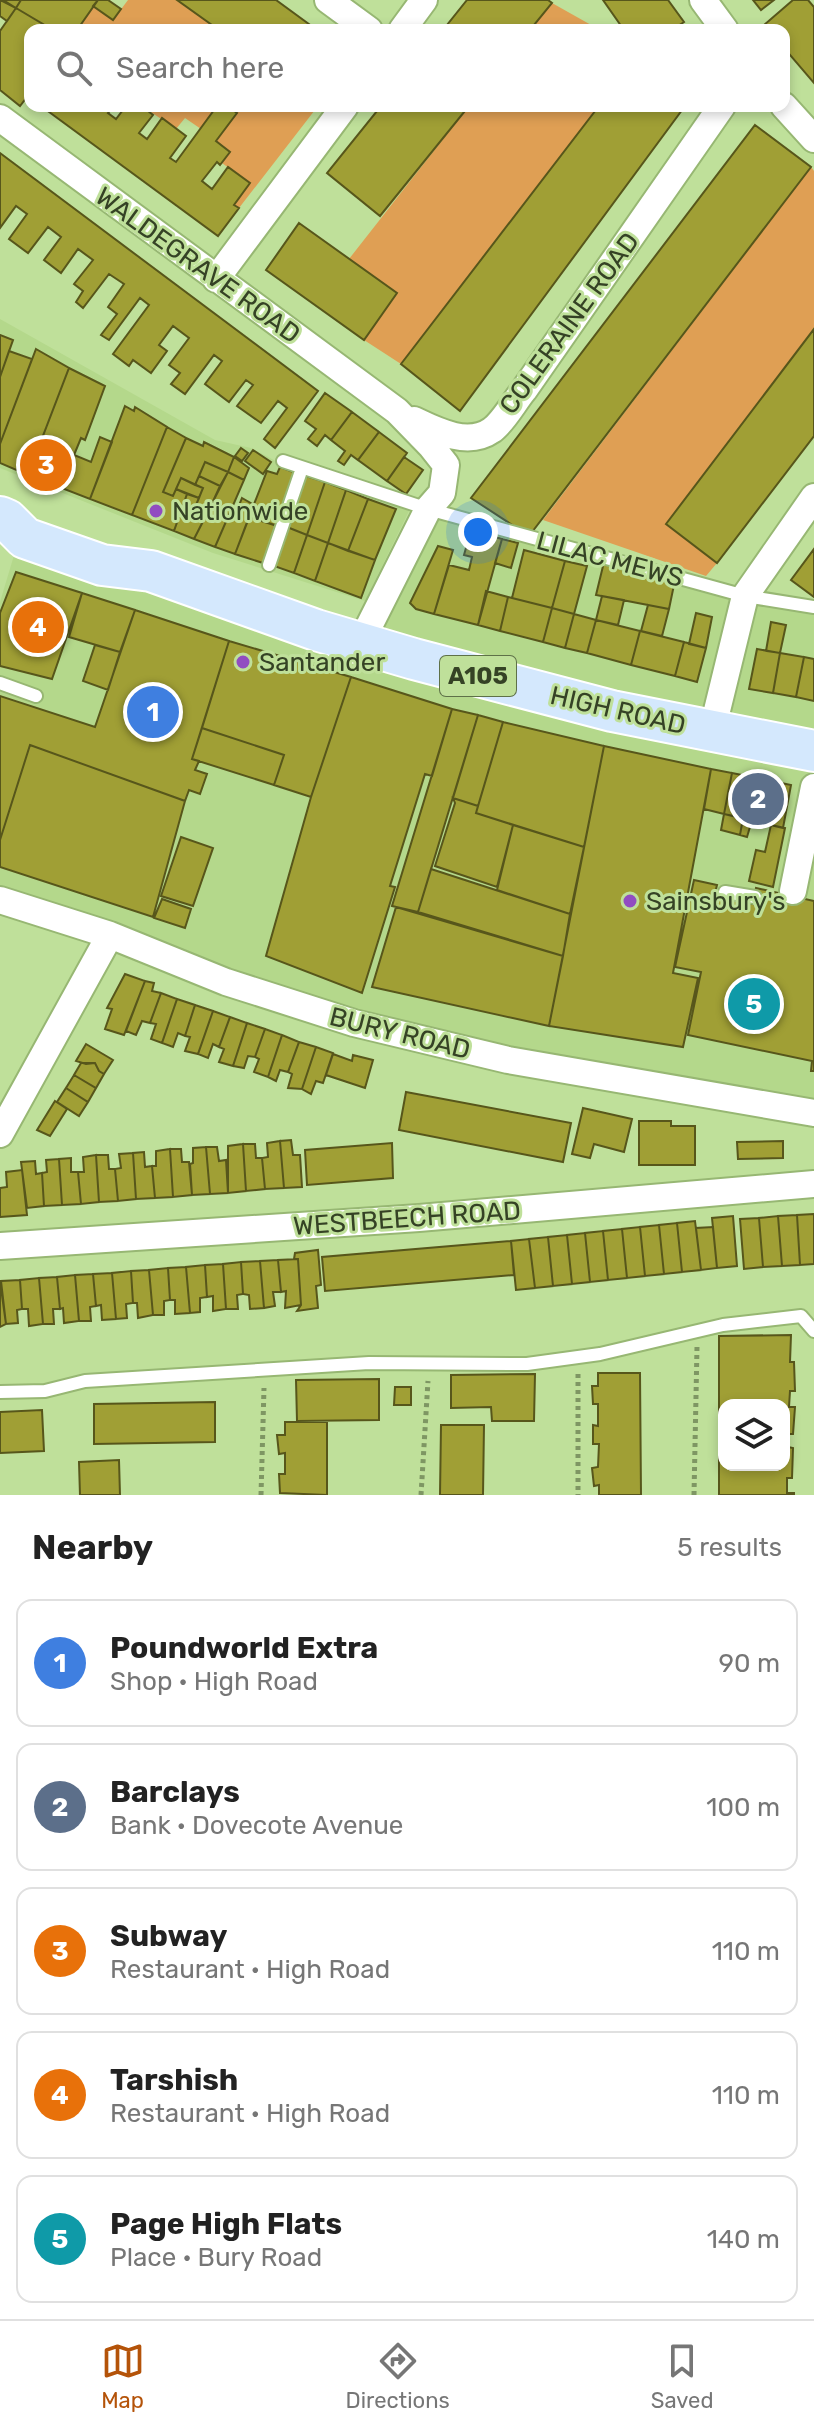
<!DOCTYPE html>
<html lang="en">
<head>
<meta charset="utf-8">
<style>
  body { margin:0; font-family:Rubik,sans-serif; background:#f2f2f2; color:#222 }
  .controls { position:absolute; right:24px; bottom:24px; display:grid; overflow:hidden; border-radius:16px; box-shadow:0 4px 12px #0003 }
  .controls button { width:72px; height:72px; display:grid; place-items:center; padding:0; border:0; border-bottom:2px solid #e0e0e0; background:#fff; color:#222; font:40px sans-serif }
  .you { position:absolute; left:478px; top:532px; width:28px; height:28px; margin:-20px; border:6px solid #fff; border-radius:50%; background:#1a73e8; box-shadow:0 0 0 12px #1a73e833 }
  .badge { display:grid; place-items:center; width:52px; height:52px; border-radius:50%; background:#b45309; color:#fff; font-size:26px; font-weight:700 }
  .pin { position:absolute; translate:-50% -50%; border:4px solid #fff; box-shadow:0 2px 8px #0006 }
  .list { margin:0; padding:0; list-style:none }
  h2 { display:flex; justify-content:space-between; align-items:center; height:104px; margin:0; padding:0 32px; font-size:34px }
  h2 small { font-size:26px; font-weight:400; color:#767676 }
  .list li { display:grid; grid-template-columns:52px 1fr auto; gap:24px; align-items:center; box-sizing:border-box; height:128px; margin:0 16px 16px; padding:0 16px; border:2px solid #e0e0e0; border-radius:16px }
  .list b { display:block; font-size:30px; white-space:nowrap }
  .list p { margin:0; font-size:26px; white-space:nowrap; color:#767676 }
  .list em { font-size:26px; font-style:normal; color:#767676 }
  .icon { flex:none; width:44px; height:44px; fill:none; stroke:currentColor; stroke-width:2; stroke-linecap:round; stroke-linejoin:round }
  .map { position:relative; flex:none; width:814px; height:1495px; overflow:hidden }
  .search { position:absolute; background:#fff; box-shadow:0 4px 12px #0003; left:24px; right:24px; top:24px; height:88px; display:flex; align-items:center; gap:20px; box-sizing:border-box; padding:0 28px; border-radius:16px; color:#767676; font-size:30px }
  .sheet { height:824px; background:#fff }
  nav { display:flex; justify-content:space-around; align-items:center; box-sizing:border-box; height:112px; border-top:2px solid #e0e0e0; background:#fff; font-size:22px; color:#767676 }
  nav a { display:grid; justify-items:center; gap:4px }
  nav .on { color:#b45309 }
  .map>svg:first-child { display:block }
  .built { fill:#b4d88b }
  .green { fill:#df9f54 }
  .building { fill:#a09f35; stroke:#57561b; stroke-width:2; fill-rule:evenodd }
  .lines { fill:none; stroke-linecap:round; stroke-linejoin:round }
  .lane-casing { stroke:#97b773; stroke-width:16 }
  .street-casing { stroke:#97b773; stroke-width:30 }
  .primary-casing { stroke:#fff; stroke-width:44 }
  .path { stroke:#7e9663; stroke-width:5; stroke-dasharray:4 4; stroke-linecap:butt }
  .lane { stroke:#fff; stroke-width:12 }
  .street { stroke:#fff; stroke-width:26 }
  .primary { stroke:#d4e8fd; stroke-width:40 }
  .poi-dot { fill:#914dc1; stroke:#bfe09a; stroke-width:3 }
  .labels { text-anchor:middle; stroke-width:6; stroke-linejoin:round; paint-order:stroke }
  .shield { fill:#bfe09a; stroke:#5e7148; stroke-width:2 }
  .shield-label { font-size:24px; font-weight:bold; fill:#354225 }
  .street-label { font-size:26px; fill:#354225; stroke:#bfe09a }
  .poi-label { font-size:26px; fill:#354225; stroke:#bfe09a; text-anchor:start }
</style>
</head>
<body>
<div class="map">
<svg width="814" height="1495" viewBox="0 0 814 1495">
  <rect width="100%" height="100%" fill="#bfe09a"/>
  <path class="built" d="M0,319L215,440L251,448L285,466L409,511L365,601L213,553L0,468Z
    M428,509L814,607V1113L508,1060L0,900V602L15,552L356,657Z"/>
  <path class="green" d="M128,0H177L219,30H77L93,6L113,20Z
    M552,3L600,30H530Z
    M142,106H217L201,129L185,118L176,129Z
    M227,106H318L239,208L234,205L249,183L222,163L230,152L216,141L236,114Z
    M469,106H599L401,364L364,340L397,293L349,259Z
    M811,167L814,171V329L666,524L717,563L706,576L543,520Z"/>
  <path class="building" d="M0,0L16,8L7,21L0,16Z
    M3,0H21L16,8Z
    M21,0H98L77,30H53L16,8Z
    M98,0H108L121,9L113,20L93,6Z
    M177,0H276L317,30H219Z
    M467,0H548L552,3L530,30H443Z
    M603,0H668L684,22L672,30H624Z
    M753,0H774L761,10Z
    M793,0H808L814,7V83L784,48V30H769L764,25Z
    M16,8L53,30H30V93L20,106L0,90V31Z
    M41,106H114L108,113L116,119L126,106H142L153,115L139,133L147,139L162,118L186,136L170,158L176,162L217,106H227L237,113L216,141L230,152L220,165L217,162L202,181L212,189L228,167L250,183L234,205L239,208L218,236Z
    M381,106H469L380,216L327,173Z
    M599,106H685L460,411L401,364Z
    M755,125L811,167L529,536L471,498Z
    M0,153L318,391L275,448L264,439L287,408L278,401L261,423L237,406L253,385L246,380L229,402L205,384L222,361L214,355L185,394L171,384L180,373L169,365L189,338L173,326L159,345L167,351L151,373L133,360L129,366L113,354L149,305L140,298L109,340L101,335L117,314L108,307L124,284L109,274L83,308L76,302L83,291L74,284L93,260L78,249L61,273L44,260L61,237L48,227L28,253L9,239L27,214L16,206L0,228Z
    M299,223L397,293L364,340L266,270Z
    M814,329V436L717,563L666,524Z
    M0,335L13,340L0,377Z
    M36,349L69,368L28,475L0,463V444Z
    M9,351L32,359L0,444V377Z
    M69,368L105,386L85,440L81,438L74,455L91,462L100,437L112,442L90,499L28,475Z
    M325,393L352,412L331,440L325,435L317,446L308,439L316,429L305,421Z
    M125,406L134,411L135,407L167,427L132,515L90,499Z
    M352,412L379,432L358,460L351,455L344,465L338,461L345,451L331,440Z
    M167,427L186,438L163,492L173,496L176,489L187,494L174,531L132,515Z
    M379,432L407,453L387,481L358,460Z
    M186,438L203,446L204,442L234,457L228,472L205,462L195,485L181,478L173,496L163,492Z
    M241,448L248,453L242,461L235,456Z
    M253,450L271,462L263,474L245,461Z
    M234,457L249,468L244,480L228,472Z
    M404,457L423,470L406,494L387,481Z
    M205,462L228,472L220,486L199,476Z
    M280,467L296,473L277,526L249,517L267,471L277,474Z
    M228,472L244,480L215,547L194,539Z
    M199,476L220,486L209,510L196,505L203,488L195,485Z
    M306,476L325,482L307,535L287,527Z
    M181,478L203,488L199,498L176,489Z
    M325,482L346,490L328,543L307,535Z
    M346,490L368,499L348,551L328,543Z
    M187,494L199,498L196,505L209,510L194,539L174,531Z
    M242,498L254,505L235,554L215,547L231,510L236,513Z
    M368,499L396,509L375,560L348,551Z
    M249,517L278,526L266,564L235,554Z
    M287,527L307,535L294,573L274,566Z
    M471,530L502,539L478,625L434,614L449,565L469,570L472,557L464,555Z
    M307,535L328,543L315,581L294,573Z
    M502,539L518,543L511,568L495,563Z
    M328,543L375,560L361,598L315,581Z
    M438,546L453,550L434,614L416,609L410,603Z
    M814,549V597L791,580Z
    M524,550L565,561L552,608L512,598Z
    M565,561L587,566L574,614L552,608Z
    M604,562L675,580L669,609L596,595Z
    M16,572L82,593L52,679L0,666V613Z
    M486,591L508,597L500,631L478,625Z
    M82,593L135,610L120,652L69,637Z
    M602,596L624,600L618,625L596,620Z
    M508,597L552,608L543,642L500,631Z
    M648,605L669,609L662,636L641,631Z
    M552,608L574,614L565,648L543,642Z
    M135,610L229,641L192,759L199,761L195,770L207,774L200,794L189,790L185,801L30,745L0,840V696L95,727Z
    M696,613L712,617L706,648L689,644Z
    M574,614L596,620L587,653L565,648Z
    M596,620L640,631L631,665L587,653Z
    M771,622L786,625L780,653L766,651Z
    M640,631L684,642L675,676L631,665Z
    M229,641L351,677L311,797L274,785L284,755L202,728Z
    M684,642L706,648L697,682L675,676Z
    M95,645L120,652L108,690L83,681Z
    M757,649L780,653L773,693L749,689Z
    M780,653L804,657L796,697L773,693Z
    M804,657L814,659V701L796,697Z
    M351,677L452,709L432,776L425,774L390,886L395,887L362,993L266,956L311,797Z
    M452,709L478,715L418,912L392,906Z
    M478,715L503,722L478,806L453,798Z
    M503,722L604,746L584,847L476,813Z
    M202,728L284,755L274,785L192,759Z
    M30,745L185,801L153,917L0,867V840Z
    M604,746L711,769L673,973L698,978L683,1047L549,1026Z
    M711,769L732,773L724,814L704,809Z
    M732,773L791,785L783,828L724,814Z
    M453,798L478,806L476,813L513,825L497,887L435,866L455,803Z
    M724,814L743,818L740,835L721,830Z
    M743,818L752,820L747,837L740,835Z
    M513,825L584,847L570,914L497,890Z
    M771,825L785,828L773,887L749,881L756,850L765,852Z
    M181,837L213,848L193,906L161,896Z
    M431,869L570,914L563,956L418,912Z
    M694,880L717,885L714,897L753,904L756,888L814,901V1071H811L812,1061L688,1035L701,972L675,967Z
    M162,899L191,909L185,928L154,918Z
    M396,907L563,956L549,1026L372,987Z
    M125,974L145,981L124,1035L105,1029L112,1009L107,1008Z
    M145,981L154,983L152,991L161,993L150,1023L142,1021L136,1035L126,1031Z
    M161,993L177,999L162,1043L151,1039L156,1024L150,1023Z
    M177,999L195,1005L185,1036L178,1033L173,1047L162,1043Z
    M195,1005L213,1011L198,1054L185,1051L190,1037L185,1036Z
    M213,1011L230,1017L219,1047L213,1044L208,1058L198,1054Z
    M230,1017L247,1023L233,1066L219,1062L224,1049L219,1047Z
    M247,1023L265,1029L255,1057L248,1056L244,1068L233,1066Z
    M265,1029L282,1035L268,1077L254,1072L259,1059L255,1057Z
    M282,1035L299,1042L288,1072L280,1070L276,1081L268,1077Z
    M299,1042L316,1047L302,1089L288,1088L292,1074L288,1072Z
    M86,1044L113,1060L104,1074L99,1071L95,1063L86,1064L76,1061Z
    M316,1047L333,1053L323,1083L316,1081L311,1094L302,1089Z
    M333,1054L352,1061L353,1055L373,1060L365,1088L326,1075Z
    M81,1063H95L99,1071L104,1074L96,1088L74,1075Z
    M74,1075L96,1088L88,1102L66,1088Z
    M66,1088L88,1102L79,1116L57,1102Z
    M406,1092L571,1123L563,1162L399,1130Z
    M55,1101L67,1109L50,1136L37,1130Z
    M583,1108L632,1119L624,1152L594,1144L590,1158L572,1154Z
    M639,1121H671V1126H695V1165H639Z
    M291,1140L293,1155H300L302,1187L284,1188L280,1141Z
    M280,1141L284,1188L265,1189L262,1158L268,1157L267,1143Z
    M783,1141V1158L738,1159L737,1142Z
    M392,1143L393,1178L307,1185L305,1150Z
    M243,1144H255L256,1158H262L265,1189L246,1191Z
    M243,1144L246,1191L228,1193V1146Z
    M206,1147H217L219,1161L226,1160L228,1193L210,1194Z
    M206,1147L210,1194L192,1195L190,1164L193,1163V1148Z
    M170,1149H181L182,1162H189L192,1195L173,1197Z
    M170,1149L173,1197L155,1198L152,1166H156V1151Z
    M144,1152L145,1167L152,1166L155,1198L136,1199L133,1153Z
    M133,1153L136,1199L118,1201L115,1169L121,1168L119,1154Z
    M96,1155H108L109,1169H115L118,1201L99,1202Z
    M96,1155L99,1202L81,1204L78,1172H84L83,1157Z
    M71,1158V1172H78L81,1204L62,1205L59,1159Z
    M59,1159L62,1205L44,1206L42,1173L47,1172L46,1160Z
    M35,1161L36,1174L42,1173L44,1206L27,1208L21,1162Z
    M22,1170L27,1215L0,1217V1188L7,1187L6,1172Z
    M814,1214V1264L800,1265L797,1215Z
    M797,1215L800,1265L782,1266L778,1216Z
    M733,1216L737,1266L717,1268L712,1218Z
    M778,1216L782,1266L763,1267L759,1218Z
    M759,1218L763,1267L744,1269L740,1219Z
    M695,1221L701,1270L682,1272L677,1223Z
    M677,1223L682,1272L664,1274L659,1225Z
    M659,1225L664,1274L645,1276L640,1227Z
    M640,1227L645,1276L627,1278L622,1229Z
    M713,1227L717,1268L701,1270L696,1228Z
    M622,1229L627,1278L608,1280L603,1231Z
    M603,1231L608,1280L590,1282L585,1233Z
    M585,1233L590,1282L572,1284L567,1235Z
    M567,1235L572,1284L553,1286L548,1237Z
    M548,1237L553,1286L535,1288L529,1239Z
    M529,1239L535,1288L516,1290L511,1241Z
    M511,1241L514,1275L325,1291L322,1257Z
    M318,1250L321,1285L316,1286L318,1308L297,1311L301,1305L298,1259H294L295,1253Z
    M298,1259L301,1305L285,1308L286,1291L281,1292L278,1260Z
    M278,1260L281,1292H273L275,1306L264,1308L260,1261Z
    M260,1261L264,1308L250,1309L249,1295L243,1294L241,1262Z
    M241,1262L243,1294L237,1295L238,1309H226L223,1264Z
    M223,1264L226,1309L213,1311V1296L207,1297L205,1265Z
    M205,1265L207,1297L200,1298V1312L190,1313L186,1267Z
    M186,1267L190,1313L175,1314V1300H170L168,1268Z
    M168,1268L170,1300L164,1301V1315H153L149,1270Z
    M149,1270L153,1315L138,1318L137,1303H133L131,1271Z
    M131,1271L133,1303L126,1304L127,1318L116,1319L112,1273Z
    M112,1273L116,1319L102,1320L101,1305L96,1306L93,1274Z
    M93,1274L96,1306L90,1307L91,1321H79L75,1275Z
    M75,1275L79,1321L64,1323L63,1308L60,1309L57,1277Z
    M57,1277L60,1309H53L54,1324H43L39,1278Z
    M39,1278L43,1324L29,1326L28,1309H22L20,1280Z
    M20,1280L22,1309L17,1310L18,1323L6,1324L1,1281Z
    M0,1281L6,1324L0,1327Z
    M791,1335L790,1362H794L795,1391H790L789,1407H795L793,1434H789L788,1447L793,1448L792,1478H787V1493H794V1495H719V1336ZM724,1405H784V1465H724Z
    M598,1373H640L641,1495H599V1485L594,1486L592,1468L598,1467L599,1444H593V1425L598,1426V1404H593L592,1386H598Z
    M535,1374L534,1421H492L491,1407L451,1408V1375Z
    M379,1379V1420L297,1421L296,1380Z
    M395,1387H411V1405H394Z
    M215,1402V1442L94,1444V1404Z
    M42,1410L44,1451L0,1453V1412Z
    M285,1422H327V1495L280,1493L279,1474H285V1453L279,1454L277,1435H285Z
    M441,1425H484L483,1495H440Z
    M119,1460L120,1495H80L79,1462Z"/>
  <g class="lines">
    <g class="lane-casing">
      <path id="lane" d="M283,461L428,509L745,596L814,607
        M269,565L300,474
        M0,683L36,696
        M725,892L755,897
        M0,1392L45,1391L85,1381L369,1363L527,1364L600,1354L723,1325L801,1316L814,1331"/>
    </g>
    <g class="street-casing">
      <path id="street" d="M328,0L369,30
        M703,0L725,30
        M402,30L424,0
        M784,106L814,139
        M0,118L397,411L431,446L446,465L442,493L428,509L361,642
        M216,279L345,106
        M414,420C437,431 468,447 492,430C504,421 514,402 524,390L722,106
        M712,731L745,596L814,497
        M793,891L814,787
        M0,900L110,935L226,982L354,1023L508,1060L814,1113
        M0,1134L110,935
        M0,1246L419,1218L814,1184"/>
    </g>
    <g class="primary-casing">
      <path id="primary" d="M0,517L7,520L25,538L102,565L151,571L316,630L414,659L612,711L814,751"/>
    </g>
    <path class="path" d="M578,1374V1495
      M261,1495L264,1388
      M421,1495L428,1381
      M694,1495L697,1347"/>
    <use href="#lane" class="lane"/>
    <use href="#street" class="street"/>
    <use href="#primary" class="primary"/>
  </g>
  <g class="poi-dot">
    <circle cx="156" cy="511" r="8"/>
    <circle cx="243" cy="662" r="8"/>
    <circle cx="630" cy="901" r="8"/>
  </g>
  <g class="labels">
    <rect class="shield" x="440" y="656" width="76" height="40" rx="6"/>
    <g class="shield-label">
      <text x="478" y="684">A105</text>
    </g>
    <g class="street-label">
      <text transform="translate(198 265) rotate(36)" y="9">WALDEGRAVE ROAD</text>
      <text transform="translate(569 323) rotate(-54)" y="9">COLERAINE ROAD</text>
      <text transform="translate(610 559) rotate(15)" y="9">LILAC MEWS</text>
      <text transform="translate(618 710) rotate(13)" y="9">HIGH ROAD</text>
      <text transform="translate(400 1033) rotate(14)" y="9">BURY ROAD</text>
      <text transform="translate(407 1218) rotate(-4)" y="9">WESTBEECH ROAD</text>
    </g>
    <g class="poi-label">
      <text x="172" y="520">Nationwide</text>
      <text x="259" y="671">Santander</text>
      <text x="646" y="910">Sainsbury's</text>
    </g>
  </g>
</svg>
<div class="controls">
<button><svg class="icon" aria-label="layers" viewBox="0 0 24 24"><path d="M12 4l9 5-9 5-9-5zM3 14l9 5 9-5"/></svg></button>
</div>
<div class="you"></div>
<div class="pin badge" style="left:153px;top:712px;background:#3f7fe0">1</div>
<div class="pin badge" style="left:758px;top:799px;background:#5c6f8a">2</div>
<div class="pin badge" style="left:46px;top:465px;background:#e8710a">3</div>
<div class="pin badge" style="left:38px;top:627px;background:#e8710a">4</div>
<div class="pin badge" style="left:754px;top:1004px;background:#0f9aa8">5</div>
<div class="search"><svg class="icon" aria-label="search" viewBox="0 0 24 24"><circle cx="10" cy="10" r="6"/><path d="M15 15l6 6"/></svg>Search here</div>
</div>
<section class="sheet">
<h2>Nearby<small>5 results</small></h2>
<ul class="list">
<li><span class="badge" style="background:#3f7fe0">1</span><div><b>Poundworld Extra</b><p>Shop · High Road</p></div><em>90 m</em></li>
<li><span class="badge" style="background:#5c6f8a">2</span><div><b>Barclays</b><p>Bank · Dovecote Avenue</p></div><em>100 m</em></li>
<li><span class="badge" style="background:#e8710a">3</span><div><b>Subway</b><p>Restaurant · High Road</p></div><em>110 m</em></li>
<li><span class="badge" style="background:#e8710a">4</span><div><b>Tarshish</b><p>Restaurant · High Road</p></div><em>110 m</em></li>
<li><span class="badge" style="background:#0f9aa8">5</span><div><b>Page High Flats</b><p>Place · Bury Road</p></div><em>140 m</em></li>
</ul>
</section>
<nav>
<a class="on"><svg class="icon" aria-label="map" viewBox="0 0 24 24"><path d="M3 6l6-2 6 2 6-2v14l-6 2-6-2-6 2zM9 4v14M15 6v14"/></svg>Map</a>
<a><svg class="icon" aria-label="directions" viewBox="0 0 24 24"><path d="M12 3l9 9-9 9-9-9zM9 14v-3h6M13 9l2 2-2 2"/></svg>Directions</a>
<a><svg class="icon" aria-label="saved" viewBox="0 0 24 24"><path d="M7 4h10v16l-5-4-5 4z"/></svg>Saved</a>
</nav>
</body>
</html>
